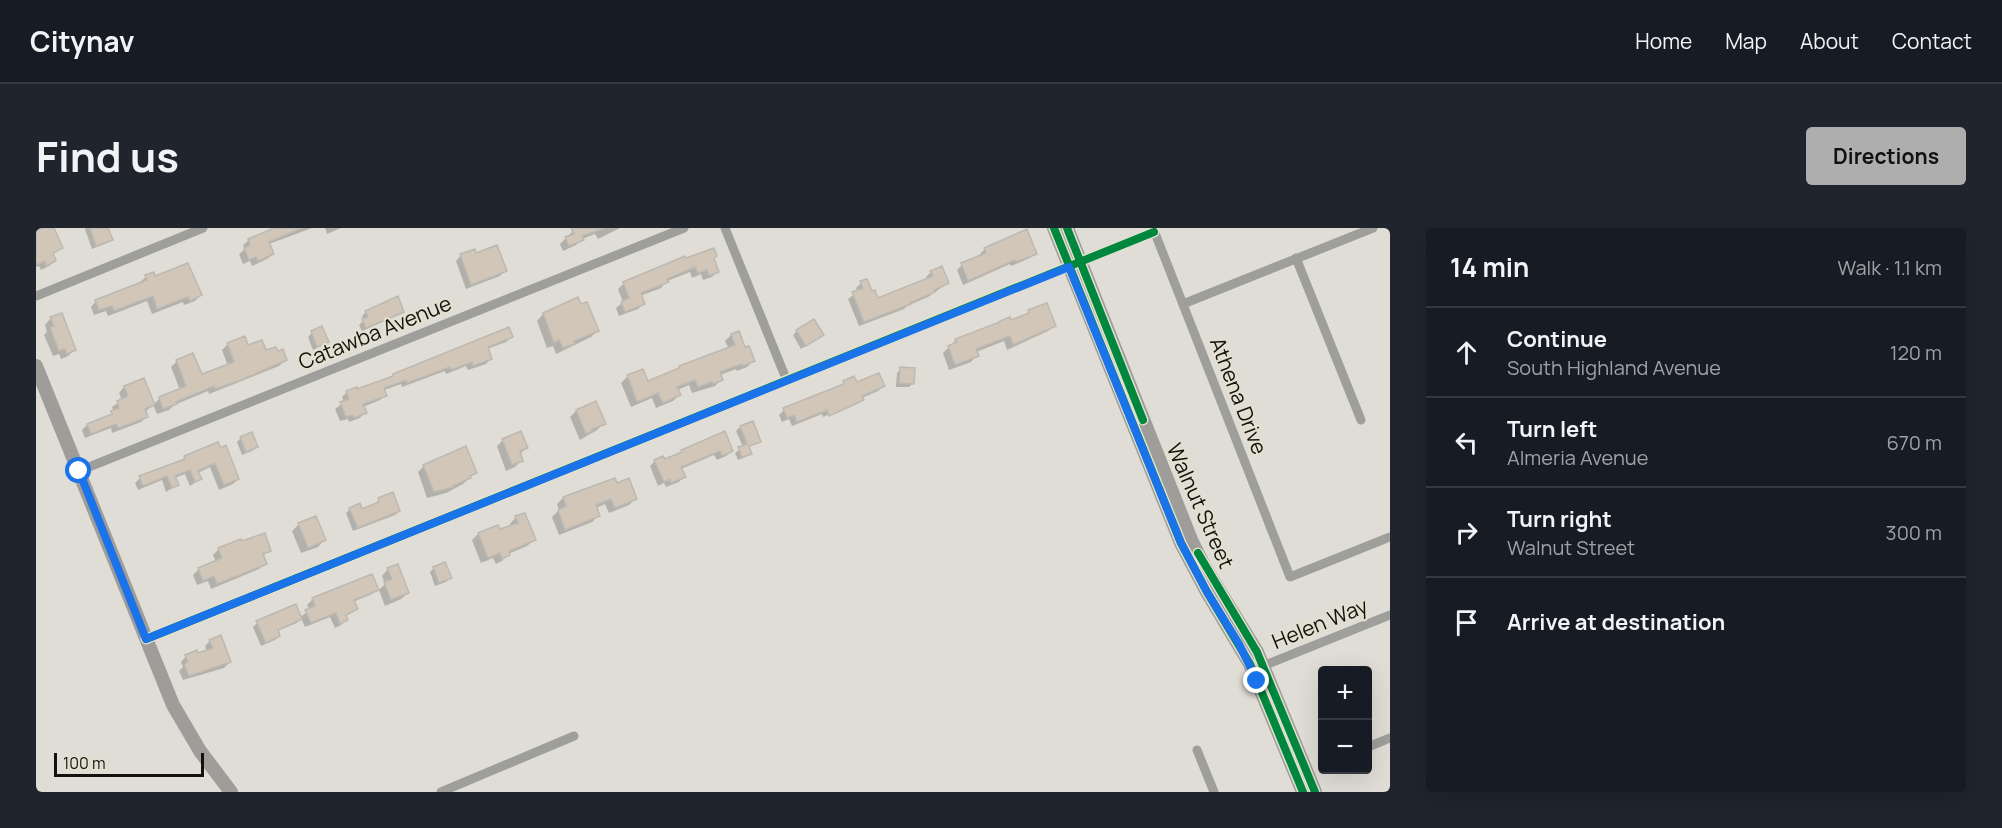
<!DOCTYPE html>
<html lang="en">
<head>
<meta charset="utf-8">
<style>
  body { margin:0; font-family:Manrope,sans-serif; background:#20242c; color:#f1f3f6 }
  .controls { position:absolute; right:18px; bottom:18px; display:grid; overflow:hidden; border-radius:6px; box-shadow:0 6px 24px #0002 }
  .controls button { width:54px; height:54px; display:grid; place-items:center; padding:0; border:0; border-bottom:2px solid #363941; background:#171b24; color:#f1f3f6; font:30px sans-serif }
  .scale { position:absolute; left:18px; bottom:15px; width:150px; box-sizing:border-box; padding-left:6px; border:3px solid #13120d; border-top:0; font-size:16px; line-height:21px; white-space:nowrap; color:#13120d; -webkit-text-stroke:4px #e3e0d1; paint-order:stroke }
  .stop { position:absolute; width:18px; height:18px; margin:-14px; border:4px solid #1a73e8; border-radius:50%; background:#fff }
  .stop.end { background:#1a73e8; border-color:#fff; box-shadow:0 2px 6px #0008 }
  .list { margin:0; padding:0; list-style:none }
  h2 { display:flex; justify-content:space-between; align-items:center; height:78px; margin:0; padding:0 24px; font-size:26px }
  h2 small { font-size:20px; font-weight:400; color:#9ea1a6 }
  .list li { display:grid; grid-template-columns:39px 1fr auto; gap:18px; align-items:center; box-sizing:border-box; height:90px; padding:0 24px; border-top:2px solid #363941 }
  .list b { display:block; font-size:22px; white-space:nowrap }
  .list p { margin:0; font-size:20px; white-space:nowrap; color:#9ea1a6 }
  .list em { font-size:20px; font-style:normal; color:#9ea1a6 }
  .icon { flex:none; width:33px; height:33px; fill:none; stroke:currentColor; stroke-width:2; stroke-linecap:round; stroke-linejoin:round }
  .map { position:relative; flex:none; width:1354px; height:564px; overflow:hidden; border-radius:6px }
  header { display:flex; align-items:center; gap:36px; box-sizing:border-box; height:84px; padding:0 30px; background:#171b24; border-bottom:2px solid #363941 }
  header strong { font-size:28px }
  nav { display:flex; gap:33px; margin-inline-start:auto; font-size:21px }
  .intro { display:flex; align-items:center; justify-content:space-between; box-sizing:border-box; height:144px; padding:0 36px }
  h1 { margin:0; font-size:42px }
  .button { padding:15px 27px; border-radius:6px; background:#adaead; color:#111; font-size:21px; font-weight:700 }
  main { display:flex; gap:36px; padding:0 36px }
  aside { flex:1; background:#171b24; border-radius:6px; box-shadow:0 6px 24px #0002 }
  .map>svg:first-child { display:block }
  .shadow { fill:#0003 }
  .building { fill:#d2c6b8; stroke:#bcb9b3; stroke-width:1.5 }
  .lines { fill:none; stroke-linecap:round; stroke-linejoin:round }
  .street { stroke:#9e9e9b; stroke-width:9 }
  .secondary { stroke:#9e9d99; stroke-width:14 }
  .cycleway-casing { stroke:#e3e0d1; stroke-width:11 }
  .cycleway { stroke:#00873e; stroke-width:8 }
  .route { stroke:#1a73e8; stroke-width:8 }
  .labels { text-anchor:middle; stroke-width:4.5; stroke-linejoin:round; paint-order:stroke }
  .street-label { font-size:21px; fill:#13120d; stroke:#e3e0d1 }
</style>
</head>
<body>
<header>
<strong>Citynav</strong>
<nav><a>Home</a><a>Map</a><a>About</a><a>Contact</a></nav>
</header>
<div class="intro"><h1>Find us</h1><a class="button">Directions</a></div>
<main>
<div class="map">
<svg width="1354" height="564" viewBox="0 0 1354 564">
  <rect width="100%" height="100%" fill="#dfddd5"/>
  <path class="shadow" d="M11,0H17L25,20L16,27L19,33L13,38L5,42L3,38L0,39V5Z
    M50,0H71L75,11L71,15L56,21L49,1Z
    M243,0H276L233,16L237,26L231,31L216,38L214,33L207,36L203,26L209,21L207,17L213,12Z
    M289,0H305L291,6Z
    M543,0H584L562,11L559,6L546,11L540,17L527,23L524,16L537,3Z
    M949,21L999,25L994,30L975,38L974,36L927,57L921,42L926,37L945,29L944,26Z
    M425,27L469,42L464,48L430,61L420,33Z
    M676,31L681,44L676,49L667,52L665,46L656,50L654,44L631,53L625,60L604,68L607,76L602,81L583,88L580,80L587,74L582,61L588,55Z
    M895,44L912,55L892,69L871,78L868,81L823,98L812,71L822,64L820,60L825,55L842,72L891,52L890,49Z
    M117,46L119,50L164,67L159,73L148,77L147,74L116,86L111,73L72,88L70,83L58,87L55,79L60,73L105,56L104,54L110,49Z
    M366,83L362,87L326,103L323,97L328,92L326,88L330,84Z
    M993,83L1018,97L1012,103L971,122L968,113L940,124L941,127L935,134L913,142L907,125L920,112L987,89Z
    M507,86L562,102L555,109L520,126L517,118L511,120L501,93Z
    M15,90L38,122L32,128L25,131L23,126L17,128L8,107L11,104L9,97Z
    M761,103L782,111L765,121L757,107Z
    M276,105L291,114L277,122L272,109Z
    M695,107L717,133L711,139L701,143L700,141L684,147L686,151L679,158L656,165L653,157L641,162L643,167L637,173L620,180L616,170L595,179L585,155L591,149L606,143L611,155L640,143L643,139L693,121L689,113Z
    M475,109L470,114L451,121L455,130L450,136L432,142L430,138L410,146L409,143L366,159L365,156L348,162L349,167L344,172L327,179L329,184L324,190L313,194L312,191L304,193L299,181L308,174L306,169L311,164L321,163L354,150L357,147Z
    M192,116L212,119L249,132L243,138L173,166L172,163L138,177L133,182L121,186L117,177L123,171L144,162L135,139L141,133L165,148L192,138L186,122Z
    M865,141L877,155L873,159H860L861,145Z
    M107,152L117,177L109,184L111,188L105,194L76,205L75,200L49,210L46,202L51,197L72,189L78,184L76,179L86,172L83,165L88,159Z
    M808,154L847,158L842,163L826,170L823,175V173L787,189L786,186L756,198L753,191L746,194L743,187L748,182L802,160Z
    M540,183L568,195L561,202L544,212L534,189Z
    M716,195L723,213L712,220L714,225L710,229L702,232L699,225L707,219L700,203L704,199Z
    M205,210L220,219L216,223L206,227L201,214Z
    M467,212L490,220L483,227L485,233L479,239L470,243L461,218Z
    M181,216L202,251L197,256L183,262L174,239L162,245L164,251L154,258L149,246L139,250L141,257L130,264L126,252L102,262L99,255L104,250L144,234L149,229Z
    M646,223H696L690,228L681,232L678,227L645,241L648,248L643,254L630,259L628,255L622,258L614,238L619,233H628L641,228Z
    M388,238L440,244L427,256L410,265L391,270L382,244Z
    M580,257L599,271L593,277L573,285L569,276L560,280L563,287L556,294L523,307L516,289L523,282L521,276L527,270Z
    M343,271L363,283L359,287L317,303L310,285L314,281L326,283L339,277Z
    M480,289L498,312L491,318L472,326L466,333L460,336L457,330L445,335L436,312L442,306L463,303L475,299L474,296Z
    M263,296L288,312L282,319L265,325L256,303Z
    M183,321L233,322L227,328L229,335L223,341L175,361L172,353L161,357L157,347L163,341L180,334L177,327Z
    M398,340L414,350L410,354L399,358L394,344Z
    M352,341L372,365L365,371L349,378L343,362L349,356L346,348Z
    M336,348L341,361L336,366L317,374L320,381L309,389L310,392L305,397L299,400L294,389L269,399L265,390L261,395L241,403L243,408L239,412L225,418L217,399L221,395L264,389L274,382L271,377L276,372Z
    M174,413L194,434L188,440L147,452L143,443L147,439L145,434L150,428L171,423L169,418Z"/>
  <path class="building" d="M7,0H18L27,20L17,25L20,33L10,38L9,33L0,37V3Z
    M54,0H72L77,12L60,18Z
    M238,0H266L233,14L238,26L222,33L220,29L213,32L208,20L214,17L212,11Z
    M535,0H567V1L546,8L548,12L533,18L529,9L538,6Z
    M991,1L1001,26L980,34L979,32L932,53L925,35L950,25L948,20Z
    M461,17L471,43L435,57L424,26L439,21L440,25Z
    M678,20L681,28L678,30L683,44L673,48L671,42L662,45L659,39L631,51L633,54L605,65L609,76L589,84L585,74L593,70L587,54L649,28L650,30Z
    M152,35L166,67L154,73L152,69L121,81L117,68L78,83L76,78L63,82L59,72L111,52L109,47L118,44L119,48Z
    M906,38L913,55L898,62L899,64L874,75L875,76L828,94L816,64L827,60L824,53L831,51L836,63L839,62L842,70L897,48L894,43Z
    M362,68L368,84L330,100L326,91L332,89L329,83Z
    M542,69L545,76L551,74L563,103L538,113L539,116L527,120L523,112L518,115L507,85Z
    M1011,75L1020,98L977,117L974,108L940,121L943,128L919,137L912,118L921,114L919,111L964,94V93L974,89L975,92L993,85L992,82Z
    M26,85L40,122L31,126L29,121L23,123L14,99L18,98L14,89Z
    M778,91L788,107L770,118L760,102Z
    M286,98L293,114L281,119L275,103Z
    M473,99L477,109L452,119L456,131L437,138L436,134L415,142L414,139L371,155L370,152L348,160L351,168L327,176L331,185L318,190L317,187L310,189L304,174L313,171L310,163L321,159V161L357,148V146Z
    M703,103L709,119L713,118L719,133L707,138L706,136L684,144L687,152L677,156L676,154L662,159L659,152L641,159L645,167L627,175L622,165L601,174L591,147L607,141L612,153L643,140V138L699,117L695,106Z
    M209,108L212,117L226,112L230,122L240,119L242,123L247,121L251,132L203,153L179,161L178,158L140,174L141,176L127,181L123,169L150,158L140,132L157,125L166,146L198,134L191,115Z
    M864,139L879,140L878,156L863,155Z
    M843,145L849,158L826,168L828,172L815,178L793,188L791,182L761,194L758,187L751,190L747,180L808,156L807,153L818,148L821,154Z
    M108,150L119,177L109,181L112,189L82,200L80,196L55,206L51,196L76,186L75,183L83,180L81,173L92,168L88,158Z
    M560,173L570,196L556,201L557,203L550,206L540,182Z
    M717,193L725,214L713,218L716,226L706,229L702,219L711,216L704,198Z
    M485,203L492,220L484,223L487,233L476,237L466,211Z
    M689,203L697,223L686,228L684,223L645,239L650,249L635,255L634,251L628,254L618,232L627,228L629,231L646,224L645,222Z
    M216,204L222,219L210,224L204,209Z
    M182,214L185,220L190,217L203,251L188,257L179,235L162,243L166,251L159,254L154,242L139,248L143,257L136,260L131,248L107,258L103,248L149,231L148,228Z
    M430,218L441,245L434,248L435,250L417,258L418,259L398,264L387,237Z
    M579,250L581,255L593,250L601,271L579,280L575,271L560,277L564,288L529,302L522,282L530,278L527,269Z
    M357,264L364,283L322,300L313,280L324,275L326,281L343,274L342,270Z
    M489,285L500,312L473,323L474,327L466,331L464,325L452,330L442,305L462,297L464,301L482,295L479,288Z
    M280,288L290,312L272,320L262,295Z
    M229,305L235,323L227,326L231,336L181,356L178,348L167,353L162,340L186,330L182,320L205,311L206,313Z
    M409,334L416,350L403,355L397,339Z
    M362,336L373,365L355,372L348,354L356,351L351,340Z
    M336,346L343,362L318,372L322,381L310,387L312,392L304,396L300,385L275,395L269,382L279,378L276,370Z
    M260,376L266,391L242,402L244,408L230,415L220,393Z
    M185,407L195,434L153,448L148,436L152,434L149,427L161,422L162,425L177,420L173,412Z"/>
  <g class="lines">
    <path class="street" d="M689,0L751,153
      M1117,0L1254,349L1354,309
      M1260,30L1325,192
      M0,68L167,0
      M1147,76L1337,0
      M43,243L648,0
      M110,411L1118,4
      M1227,438L1354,387
      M1332,519L1354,510
      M1161,522L1178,564
      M405,564L538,508"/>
    <path class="secondary" d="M1018,0L1145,315L1171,364L1214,436L1267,564
      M1031,0L1156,314L1168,338L1221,424L1279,564
      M0,138L137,477L164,523L195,564"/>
    <g class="cycleway-casing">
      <path id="cycleway" d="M1018,0L1145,315L1171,364L1214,436L1267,564
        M1031,0L1107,192
        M1162,325L1221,424L1279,564
        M110,411L1118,4"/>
    </g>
    <use href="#cycleway" class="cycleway"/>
  </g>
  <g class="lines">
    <path class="route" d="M43,243L110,411L1033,39L1145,315L1171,364L1203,416L1221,453"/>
  </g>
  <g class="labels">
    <g class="street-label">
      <text transform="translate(339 105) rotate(-22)" y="7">Catawba Avenue</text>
      <text transform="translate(1202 168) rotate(69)" y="7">Athena Drive</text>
      <text transform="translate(1164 278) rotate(66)" y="7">Walnut Street</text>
      <text transform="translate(1284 396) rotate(-22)" y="7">Helen Way</text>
    </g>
  </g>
</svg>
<div class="controls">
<button>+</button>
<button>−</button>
</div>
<div class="scale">100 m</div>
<div class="stop" style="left:43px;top:243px"></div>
<div class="stop end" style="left:1221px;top:453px"></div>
</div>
<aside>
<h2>14 min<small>Walk · 1.1 km</small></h2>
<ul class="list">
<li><svg class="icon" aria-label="ahead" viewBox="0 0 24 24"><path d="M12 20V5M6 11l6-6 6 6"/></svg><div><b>Continue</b><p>South Highland Avenue</p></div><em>120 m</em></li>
<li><svg class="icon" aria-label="left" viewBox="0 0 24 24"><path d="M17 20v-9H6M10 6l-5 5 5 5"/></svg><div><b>Turn left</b><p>Almeria Avenue</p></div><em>670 m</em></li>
<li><svg class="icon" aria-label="right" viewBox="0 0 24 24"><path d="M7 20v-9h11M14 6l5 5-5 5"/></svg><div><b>Turn right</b><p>Walnut Street</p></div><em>300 m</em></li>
<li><svg class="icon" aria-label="arrive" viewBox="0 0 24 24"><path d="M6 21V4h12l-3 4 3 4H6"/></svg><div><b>Arrive at destination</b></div></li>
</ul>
</aside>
</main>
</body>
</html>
